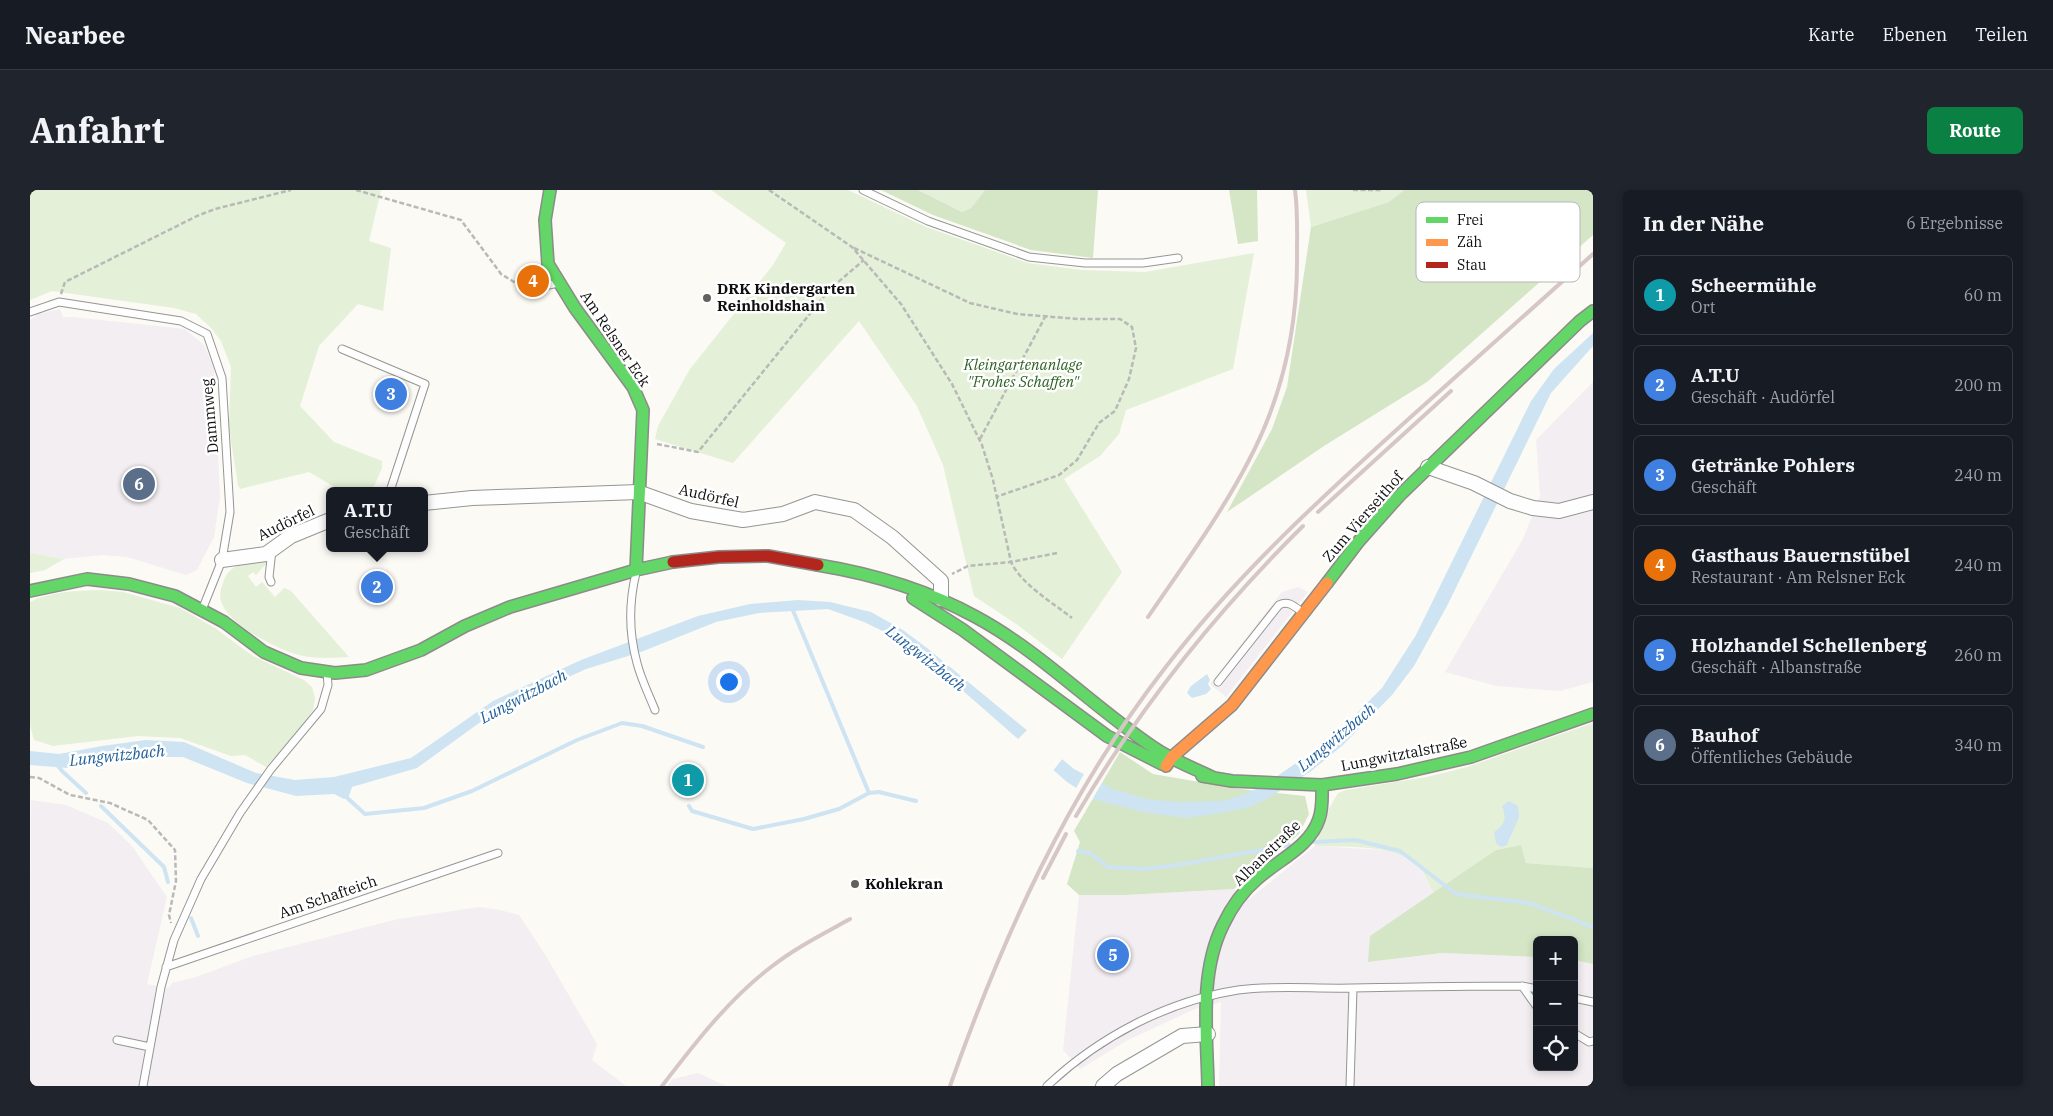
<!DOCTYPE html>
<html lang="de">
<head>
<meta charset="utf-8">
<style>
  body { margin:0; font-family:"IBM Plex Serif",serif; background:#20242c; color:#f1f3f6 }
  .controls { position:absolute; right:15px; bottom:15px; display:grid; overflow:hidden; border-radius:8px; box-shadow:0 2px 8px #0003 }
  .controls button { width:45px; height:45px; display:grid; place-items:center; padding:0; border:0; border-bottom:1px solid #363941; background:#171b24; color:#f1f3f6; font:25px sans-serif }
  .you { position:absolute; left:698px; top:491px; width:18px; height:18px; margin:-12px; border:4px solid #fff; border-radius:50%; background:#1a73e8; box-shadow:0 0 0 8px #1a73e833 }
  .badge { display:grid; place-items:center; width:32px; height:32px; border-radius:50%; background:#0b8043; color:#fff; font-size:16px; font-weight:700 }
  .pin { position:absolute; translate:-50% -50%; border:2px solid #fff; box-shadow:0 1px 5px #0006 }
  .popup { position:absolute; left:296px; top:297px; width:102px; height:65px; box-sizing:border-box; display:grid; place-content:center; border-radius:8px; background:#171b24; filter:drop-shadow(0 1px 4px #0005); font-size:16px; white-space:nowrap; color:#9ea1a6 }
  .popup b { font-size:19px; color:#f1f3f6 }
  .popup::after { content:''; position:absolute; left:50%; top:100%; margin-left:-10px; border:10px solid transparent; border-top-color:#171b24 }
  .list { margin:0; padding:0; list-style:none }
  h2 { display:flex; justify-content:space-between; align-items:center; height:65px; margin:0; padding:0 20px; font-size:21px }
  h2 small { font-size:16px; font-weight:400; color:#9ea1a6 }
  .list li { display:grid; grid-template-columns:32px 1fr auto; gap:15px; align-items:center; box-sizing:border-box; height:80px; margin:0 10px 10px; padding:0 10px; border:1px solid #363941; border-radius:8px }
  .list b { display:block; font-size:19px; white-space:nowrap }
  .list p { margin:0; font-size:16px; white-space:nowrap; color:#9ea1a6 }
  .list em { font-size:16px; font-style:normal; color:#9ea1a6 }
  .icon { flex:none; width:28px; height:28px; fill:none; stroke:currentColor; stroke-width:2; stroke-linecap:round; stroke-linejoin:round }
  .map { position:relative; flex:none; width:1563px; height:896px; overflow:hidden; border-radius:8px }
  header { display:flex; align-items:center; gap:30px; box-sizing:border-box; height:70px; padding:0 25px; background:#171b24; border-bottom:1px solid #363941 }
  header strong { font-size:24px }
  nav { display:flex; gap:28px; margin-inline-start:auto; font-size:18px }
  .intro { display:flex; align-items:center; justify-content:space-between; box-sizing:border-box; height:120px; padding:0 30px }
  h1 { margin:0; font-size:35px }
  .button { padding:12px 22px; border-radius:8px; background:#0b8043; color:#fff; font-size:18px; font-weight:700 }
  main { display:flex; gap:30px; padding:0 30px }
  aside { flex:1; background:#171b24; border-radius:8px; box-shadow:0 2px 8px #0003 }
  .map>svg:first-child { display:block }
  .industrial { fill:#f3eef1 }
  .green { fill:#e4f0d7; fill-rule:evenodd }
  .forest { fill:#d4e6c5 }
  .water { fill:#cee4f3 }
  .pier { fill:#fbfaf5 }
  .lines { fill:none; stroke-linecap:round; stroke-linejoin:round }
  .stream { stroke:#cee4f3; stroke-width:4 }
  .lane-casing { stroke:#959593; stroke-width:9 }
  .street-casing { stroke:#959593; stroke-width:16 }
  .fast-casing { stroke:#8c8b89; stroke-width:14 }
  .slow-casing { stroke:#8c8b89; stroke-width:14 }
  .jam-casing { stroke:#8c8b89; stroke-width:14 }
  .path { stroke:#b9b9b8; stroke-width:2.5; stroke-dasharray:5 2.5; stroke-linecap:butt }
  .lane { stroke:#fefefe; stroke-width:7 }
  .street { stroke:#fefefe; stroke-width:14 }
  .fast { stroke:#63d668; stroke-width:11 }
  .slow { stroke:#ff974d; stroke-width:11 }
  .jam { stroke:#b3261e; stroke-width:11 }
  .rail { stroke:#d6c7c6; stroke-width:4 }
  .poi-dot { fill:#626160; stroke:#fff; stroke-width:2 }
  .labels { text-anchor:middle; stroke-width:5; stroke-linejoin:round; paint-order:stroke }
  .poi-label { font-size:15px; font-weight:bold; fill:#0f0f0f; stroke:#fff; text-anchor:start }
  .street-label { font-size:15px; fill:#0f0f0f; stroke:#fff }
  .park-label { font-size:15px; font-style:italic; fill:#2e6323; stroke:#fff }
  .water-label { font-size:16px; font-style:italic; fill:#205f99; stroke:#fff }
  .key { fill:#fff; stroke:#b7b7b7; stroke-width:1 }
  .key-label { font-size:14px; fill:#0f0f0f }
</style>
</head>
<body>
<header>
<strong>Nearbee</strong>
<nav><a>Karte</a><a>Ebenen</a><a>Teilen</a></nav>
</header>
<div class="intro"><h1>Anfahrt</h1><a class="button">Route</a></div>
<main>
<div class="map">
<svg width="1563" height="896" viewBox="0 0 1563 896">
  <rect width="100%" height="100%" fill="#fbfaf5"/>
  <path class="industrial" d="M30,119L33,127H43L155,139L174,155L184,178L190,307L184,347L167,380L156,385L97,367L73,365L34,369L0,363V130L8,124Z
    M1563,192V492L1530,501L1467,496L1415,482L1493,349L1510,306L1506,250Z
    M1268,397L1278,402L1196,507L1180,494L1252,402Z
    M1,610L36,615L78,633L102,656L137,707L117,794L139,798L142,793L166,787L223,766L368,729L449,717L470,720L489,725L516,766L567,854L562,870L596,896H0Z
    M1285,656L1356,660L1370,664L1392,681L1404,704L1340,746L1339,772L1412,763L1507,767V877H1544V770L1563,774V896H1189L1191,812L1165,819L1098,850L1050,879L1033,860L1049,705H1096L1204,699L1218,710Z
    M668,883L696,896H637L643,889Z"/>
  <path class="green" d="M0,0H351L339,51L361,58L353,121L328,114L289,156L270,216L304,252L352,271V278L342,301H311L279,282L210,299L208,295L199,238L201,177L191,151L181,138L166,124L144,118L22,101L0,110Z
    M681,0H818L896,37L998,73L1052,80L1115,82L1224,63L1203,179L1096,220L1089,244L1070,266L1034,289L1092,382L1032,469L989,436L944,406L913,275L887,216L829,131L703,273L625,249L628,236L660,179L743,75L756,53Z
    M888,0H955L941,18L932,22Z
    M1276,0H1374L1359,12L1281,37Z
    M0,363L34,369L15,380L0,383Z
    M238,372L226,385L223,382L218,386L226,397L232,392L245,407L254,398L261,401L319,467C302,468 285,469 269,465C247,459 197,434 191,411C189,405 191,398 193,393C200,371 219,373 238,372Z
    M70,400L93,402L150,418L185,438L223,466L274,490L282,497L285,508L283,520L273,535L236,577L215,565L201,566L150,548L108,546L23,556L4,550L0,535V412C21,401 47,401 70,400Z
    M1563,533V678L1496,673L1491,655L1466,660L1404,704C1400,697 1397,689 1393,682C1372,652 1318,658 1285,656L1300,617L1308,603L1316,600L1397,587L1437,577ZM1476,626L1481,647L1477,654L1471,657L1464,642L1474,635Z"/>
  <path class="forest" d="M851,0H888L932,22L941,18L955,0H1068L1063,68L1001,60L903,25Z
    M1199,0H1227L1228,51L1208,54Z
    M1374,0H1563V45L1397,192L1294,256L1197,322L1242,239L1257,197L1281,37L1359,12Z
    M1090,562L1123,584L1210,599L1275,606L1279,624L1269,644L1204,699L1096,705H1049L1037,694L1050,652L1044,641Z
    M1491,655L1496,673L1563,678V774L1544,770V750H1507V767L1412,763L1338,772L1340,746L1466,660Z"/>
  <path class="water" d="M1563,143V156L1521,203L1417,416L1384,476L1362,505L1313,555L1280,582L1235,610L1217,618L1184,624L1155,628L1113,622L1063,609L1037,592L892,465L867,448L834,432L798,419L729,423L686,432L611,462L556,479L467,520L387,578L322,597L319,606L314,609L304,604L266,606L217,593L153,567H124L37,578L0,575V561L29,564L72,556L116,550L154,552L226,583L265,590L304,587L381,568L463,511L551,470L668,426L720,414L768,410L800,412L841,422L873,440L897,458L1044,579L1083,599L1116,609L1149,612L1192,611L1210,606L1231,597L1281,563L1318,532L1352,498L1386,445L1501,211L1524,179Z
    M1177,484L1180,490L1178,494L1181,499L1176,504L1162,508L1157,503L1161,496Z
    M1479,611L1488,616L1489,627L1477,655L1471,657L1466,653L1464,642C1475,634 1477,629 1472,616Z"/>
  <path class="pier" d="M999,538L1034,567L1022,582L986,551Z
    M1055,582L1073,591L1062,610L1045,600Z"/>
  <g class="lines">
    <path class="stream" d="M762,418L839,603
      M26,573L32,581L56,603
      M313,604L335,624L394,618L442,601L547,550L592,533L612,536L673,557
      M71,616L134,677L138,692
      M659,616L662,621L723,639L774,629L809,619L839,603L849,602L886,611
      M1284,652L1325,650L1370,661L1426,704L1499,713L1563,737
      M1048,661L1060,663L1078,677L1114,679L1154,674L1259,655
      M161,728L168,746"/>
    <g class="lane-casing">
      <path id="lane" d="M833,0L898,31L999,67L1055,73H1113L1148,68
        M496,100L528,93
        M0,122L29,112L151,131L177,144L192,188L200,322L192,370L172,420
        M312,159L395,194L360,301
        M606,383C599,412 599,444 607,473C611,489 619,505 625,520
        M241,392L239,387L242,360
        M1188,492L1249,415C1259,410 1265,417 1273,423
        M136,777L468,663
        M1492,796L1507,817
        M1544,808L1563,812
        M1544,843L1559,852L1563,851
        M87,850L120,857
        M113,896L131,797L144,750L171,689L210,623L241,579L291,519L298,495L297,482
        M1017,896C1069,847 1137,811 1208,800C1245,795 1284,799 1322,798C1378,797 1435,796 1492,796L1507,799
        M1320,896L1323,798"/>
    </g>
    <g class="street-casing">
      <path id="street" d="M1398,277L1444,293L1480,311L1503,318L1529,321L1563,312
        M394,313L442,308L608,302L661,321L713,330L753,324L785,312L824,320L862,347L911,391V409
        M192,370L236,364L261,346L300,330
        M1073,896L1087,884L1152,846L1178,844"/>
    </g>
    <g class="fast-casing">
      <path id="fast" d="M520,0L515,30L518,74L545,118L603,197L613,220L606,380
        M788,375C843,384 897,400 946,427C1011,462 1062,516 1123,557C1141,570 1164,578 1184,588
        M1297,393L1329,351L1369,306L1550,131L1563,121
        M0,401L57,389L99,394L145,406L194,432L234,462L271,478L305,483L336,480L391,460L435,436L480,417L606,380L643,372
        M883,408L933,440L1077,546L1132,574
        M1172,586L1202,591L1292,595L1367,584L1441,567L1563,524
        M1178,896C1177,844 1169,783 1193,735C1201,718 1213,701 1227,689C1248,670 1280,657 1289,629C1293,618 1292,606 1292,595"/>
    </g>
    <g class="slow-casing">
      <path id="slow" d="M1136,576L1142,567L1202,515L1297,393"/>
    </g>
    <g class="jam-casing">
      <path id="jam" d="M643,372L689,367L738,366L788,375"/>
    </g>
    <path class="path" d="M326,0L431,30L471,84L489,95
      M739,0L822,57L871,114L922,194L952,255L963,290L981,372L938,376L922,384
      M1323,0H1352
      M824,58L940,113L987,124L1048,129H1090L1102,137L1106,158L1099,189L1085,221L1069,233L1047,270L1029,285L966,307
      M31,104L35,92L167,26L185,19L261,0
      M950,249L1015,127
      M627,254L668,262L800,99L834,70
      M1027,363L981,372C991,394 1023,413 1042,428
      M0,587L9,588L40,605L80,613L118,630L145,660L146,691L139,725L141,733"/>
    <use href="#lane" class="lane"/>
    <use href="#street" class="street"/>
    <use href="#fast" class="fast"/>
    <use href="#slow" class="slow"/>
    <use href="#jam" class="jam"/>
    <path class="rail" d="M1288,322L1421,201
      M1118,427C1152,377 1190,326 1218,272C1252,208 1268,136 1267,64C1267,43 1268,21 1265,0
      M1046,626C1109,518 1184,424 1273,336
      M1013,688L1036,644
      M632,896C665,853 698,810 741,777C765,758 793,744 820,729
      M920,896C973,746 1037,604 1135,478C1207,384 1295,304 1383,225C1443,171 1503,118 1563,64"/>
  </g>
  <g class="poi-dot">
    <circle cx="677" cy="108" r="5"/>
    <circle cx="825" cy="694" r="5"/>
  </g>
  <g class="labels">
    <g class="poi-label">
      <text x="687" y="104">DRK Kindergarten<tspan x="687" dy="17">Reinholdshain</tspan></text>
      <text x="835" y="699">Kohlekran</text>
    </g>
    <g class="street-label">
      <text transform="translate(585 149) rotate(56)" y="5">Am Relsner Eck</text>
      <text transform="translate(180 226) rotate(-95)" y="5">Dammweg</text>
      <text transform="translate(679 306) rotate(13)" y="5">Audörfel</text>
      <text transform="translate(1333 327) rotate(-49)" y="5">Zum Vierseithof</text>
      <text transform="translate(256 333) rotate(-26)" y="5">Audörfel</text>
      <text transform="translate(1374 564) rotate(-11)" y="5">Lungwitztalstraße</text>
      <text transform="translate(1237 663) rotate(-44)" y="5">Albanstraße</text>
      <text transform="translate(298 707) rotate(-19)" y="5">Am Schafteich</text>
    </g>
    <g class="park-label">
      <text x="993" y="180">Kleingartenanlage<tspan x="993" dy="17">"Frohes Schaffen"</tspan></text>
    </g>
    <g class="water-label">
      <text transform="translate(896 468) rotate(38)" y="6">Lungwitzbach</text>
      <text transform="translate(493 506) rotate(-28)" y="6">Lungwitzbach</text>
      <text transform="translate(1306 547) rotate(-40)" y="6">Lungwitzbach</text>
      <text transform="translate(87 565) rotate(-6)" y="6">Lungwitzbach</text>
    </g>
  </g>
  <rect x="1386" y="12" width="164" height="80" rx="8" class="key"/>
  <rect x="1396" y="27" width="22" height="6" fill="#63d668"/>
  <rect x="1396" y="49" width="22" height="7" fill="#ff974d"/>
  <rect x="1396" y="72" width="22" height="6" fill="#b3261e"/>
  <g class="key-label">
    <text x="1427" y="35">Frei</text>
    <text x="1427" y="57">Zäh</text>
    <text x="1427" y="80">Stau</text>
  </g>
</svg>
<div class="controls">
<button>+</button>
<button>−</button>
<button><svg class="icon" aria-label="locate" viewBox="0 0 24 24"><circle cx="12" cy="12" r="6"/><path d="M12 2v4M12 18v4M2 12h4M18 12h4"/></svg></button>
</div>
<div class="you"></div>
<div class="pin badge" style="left:658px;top:590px;background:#0f9aa8">1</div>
<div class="pin badge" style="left:347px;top:397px;background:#3f7fe0">2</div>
<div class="popup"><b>A.T.U</b>Geschäft</div>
<div class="pin badge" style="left:361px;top:204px;background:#3f7fe0">3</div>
<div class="pin badge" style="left:503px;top:91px;background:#e8710a">4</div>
<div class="pin badge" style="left:1083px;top:765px;background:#3f7fe0">5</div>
<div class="pin badge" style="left:109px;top:294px;background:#5c6f8a">6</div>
</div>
<aside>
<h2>In der Nähe<small>6 Ergebnisse</small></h2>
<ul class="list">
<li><span class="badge" style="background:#0f9aa8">1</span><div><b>Scheermühle</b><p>Ort</p></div><em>60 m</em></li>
<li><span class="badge" style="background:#3f7fe0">2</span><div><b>A.T.U</b><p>Geschäft · Audörfel</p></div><em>200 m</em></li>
<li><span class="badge" style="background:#3f7fe0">3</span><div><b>Getränke Pohlers</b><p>Geschäft</p></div><em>240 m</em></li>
<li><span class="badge" style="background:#e8710a">4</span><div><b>Gasthaus Bauernstübel</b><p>Restaurant · Am Relsner Eck</p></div><em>240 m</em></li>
<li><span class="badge" style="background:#3f7fe0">5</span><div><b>Holzhandel Schellenberg</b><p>Geschäft · Albanstraße</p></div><em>260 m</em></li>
<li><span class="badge" style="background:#5c6f8a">6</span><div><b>Bauhof</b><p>Öffentliches Gebäude</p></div><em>340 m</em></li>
</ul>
</aside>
</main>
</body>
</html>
